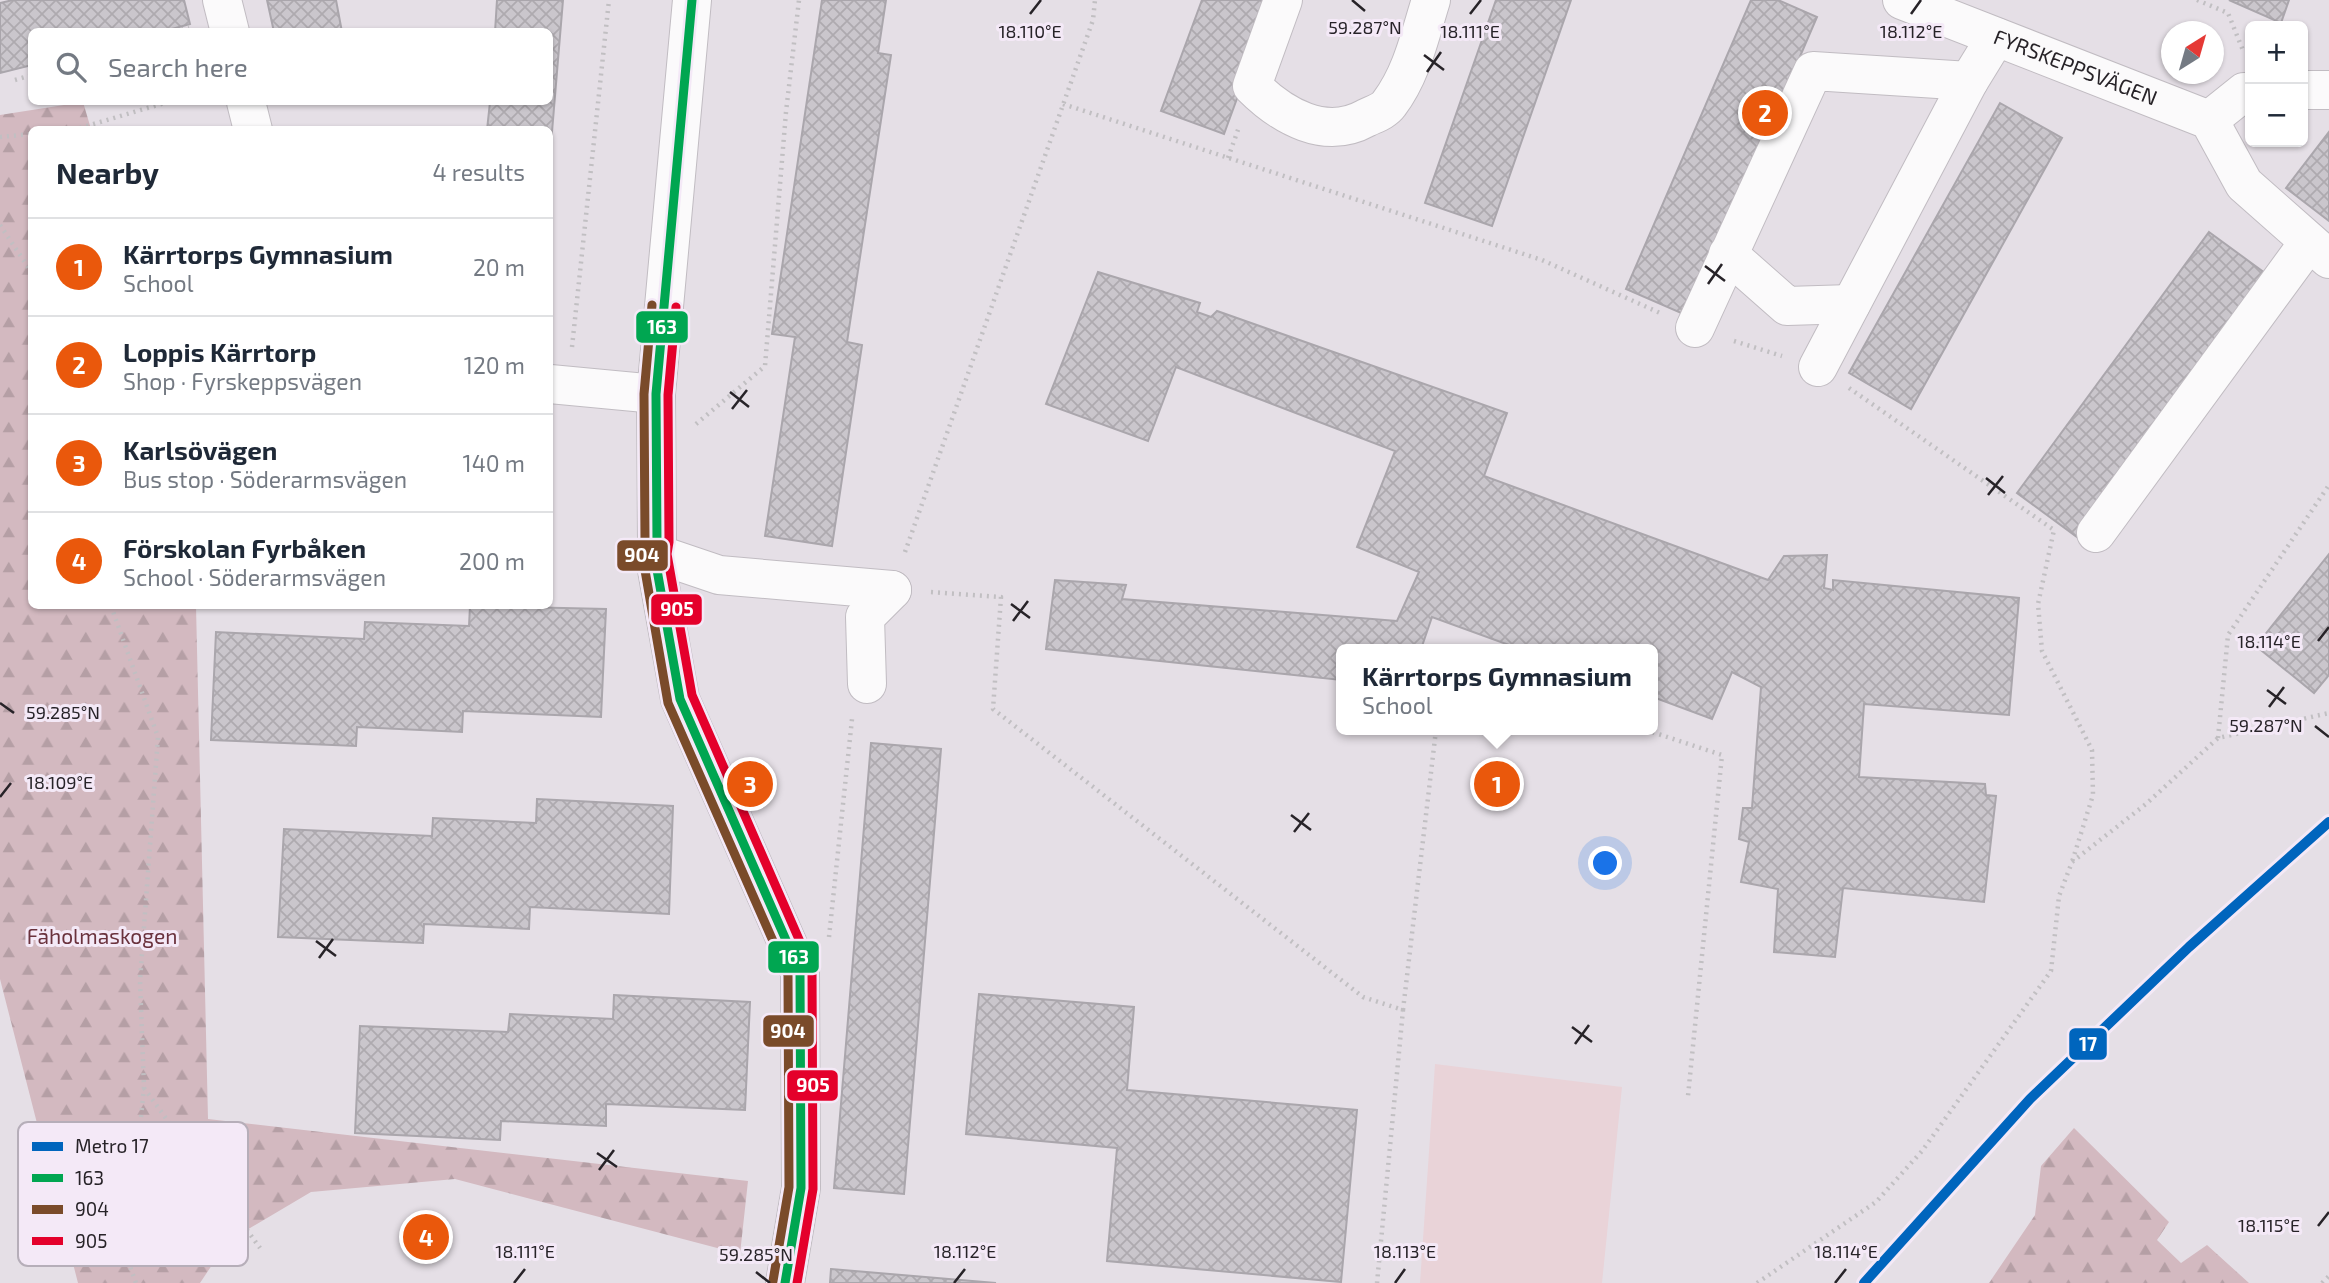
<!DOCTYPE html>
<html lang="en">
<head>
<meta charset="utf-8">
<style>
  body { margin:0; font-family:"Exo 2",sans-serif; background:#f6f6f7; color:#1f2937 }
  .controls { position:absolute; right:21px; top:21px; display:grid; overflow:hidden; border-radius:10px; box-shadow:0 2px 5px #0004 }
  .controls button { width:63px; height:63px; display:grid; place-items:center; padding:0; border:0; border-bottom:2px solid #e0e1e3; background:#fff; color:#1f2937; font:35px sans-serif }
  .compass { position:absolute; left:2161px; top:21px; width:63px; height:63px; border-radius:50%; background:#fff; box-shadow:0 2px 5px #0004; rotate:37deg }
  .you { position:absolute; left:1606px; top:864px; width:24px; height:24px; margin:-18px; border:5px solid #fff; border-radius:50%; background:#1a73e8; box-shadow:0 0 0 10px #1a73e833 }
  .badge { display:grid; place-items:center; width:46px; height:46px; border-radius:50%; background:#ea580c; color:#fff; font-size:23px; font-weight:700 }
  .pin { position:absolute; translate:-50% -50%; border:4px solid #fff; box-shadow:0 2px 7px #0006 }
  .popup { position:absolute; left:1336px; top:644px; width:322px; height:91px; box-sizing:border-box; display:grid; place-content:center; border-radius:10px; background:#fff; filter:drop-shadow(0 2px 5px #0005); font-size:23px; white-space:nowrap; color:#747a83 }
  .popup b { font-size:26px; color:#1f2937 }
  .popup::after { content:''; position:absolute; left:50%; top:100%; margin-left:-14px; border:14px solid transparent; border-top-color:#fff }
  .list { margin:0; padding:0; list-style:none }
  h2 { display:flex; justify-content:space-between; align-items:center; height:91px; margin:0; padding:0 28px; font-size:30px }
  h2 small { font-size:23px; font-weight:400; color:#747a83 }
  .list li { display:grid; grid-template-columns:46px 1fr auto; gap:21px; align-items:center; box-sizing:border-box; height:98px; padding:0 28px; border-top:2px solid #e0e1e3 }
  .list b { display:block; font-size:26px; white-space:nowrap }
  .list p { margin:0; font-size:23px; white-space:nowrap; color:#747a83 }
  .list em { font-size:23px; font-style:normal; color:#747a83 }
  .icon { flex:none; width:38px; height:38px; fill:none; stroke:currentColor; stroke-width:2; stroke-linecap:round; stroke-linejoin:round }
  .map { position:relative; flex:none; width:2329px; height:1283px; overflow:hidden }
  .search { position:absolute; background:#fff; box-shadow:0 2px 5px #0004; left:28px; top:28px; width:525px; height:77px; display:flex; align-items:center; gap:18px; box-sizing:border-box; padding:0 24px; border-radius:10px; color:#747a83; font-size:26px }
  .panel { position:absolute; background:#fff; box-shadow:0 2px 5px #0004; left:28px; top:126px; width:525px; height:483px; border-radius:10px }
  .map>svg:first-child { display:block }
  .forest { fill:url(#forest-firs) }
  .pitch { fill:#e9d3d8 }
  .building { fill:url(#building-cross-hatch); stroke:#aaa6ac; stroke-width:2 }
  .lines { fill:none; stroke-linecap:round; stroke-linejoin:round }
  .minor-casing { stroke:#c1bcc2; stroke-width:40 }
  .path { stroke:#c1bfc2; stroke-width:4.5; stroke-dasharray:2 5; stroke-linecap:butt }
  .minor { stroke:#fbfafb; stroke-width:38 }
  .bus-1-casing { stroke:#f4e9f7; stroke-width:14 }
  .bus-2-casing { stroke:#f4e9f7; stroke-width:14 }
  .bus-3-casing { stroke:#f4e9f7; stroke-width:14 }
  .bus-1 { stroke:#00a651; stroke-width:9 }
  .bus-2 { stroke:#7a4b2a; stroke-width:9 }
  .bus-3 { stroke:#e4002b; stroke-width:9 }
  .metro-1-casing { stroke:#f4e9f7; stroke-width:16 }
  .metro-1 { stroke:#0065bd; stroke-width:10 }
  .ticks { fill:none; stroke:#272328; stroke-width:2.5 }
  .labels { text-anchor:middle; stroke-width:6; stroke-linejoin:round; paint-order:stroke }
  .street-label { font-size:21px; fill:#272328; stroke:#f4e9f7 }
  .park-label { font-size:21px; fill:#6a323d; stroke:#f4e9f7 }
  .key { fill:#f4e9f7; stroke:#b6aeb9; stroke-width:2 }
  .key-label { font-size:19px; fill:#272328 }
  .ticks-label { font-size:18px; text-anchor:middle; fill:#272328; stroke:#f4e9f7; stroke-width:6; stroke-linejoin:round; paint-order:stroke }
  .line-badge { stroke:#f4e9f7; stroke-width:2.5 }
  .badge-label { font-size:19px; text-anchor:middle; font-weight:bold; fill:#fff }
</style>
</head>
<body>
<div class="map">
<svg width="2329" height="1283" viewBox="0 0 2329 1283">
  <defs>
    <pattern id="forest-firs" width="22" height="20" patternUnits="userSpaceOnUse" patternTransform="scale(1.75)"><rect width="22" height="20" fill="#d3b9c0"/><path d="M5 1l3.5 6h-7zM16 11l3.5 6h-7z" fill="#b59fa5"/></pattern>
    <pattern id="building-cross-hatch" width="8" height="8" patternUnits="userSpaceOnUse" patternTransform="scale(1.75)"><rect width="8" height="8" fill="#cac6cc"/><path d="M0 0l8 8M0 8l8-8" fill="none" stroke="#aeaaaf"/></pattern>
  </defs>
  <rect width="100%" height="100%" fill="#e5dfe6"/>
  <path class="forest" d="M83,102L91,129L32,130V606H196L208,1119L748,1181L740,1254L455,1179L311,1192L228,1241L200,1283H78L0,979V115Z
    M2074,1128L2169,1222L2157,1240L2181,1263L2207,1245L2249,1283H1989L2035,1215L2041,1166Z"/>
  <path class="pitch" d="M1435,1064L1622,1087L1602,1283H1420Z"/>
  <path class="building" d="M13,0H184L190,24L161,32H32V65L0,73V3Z
    M267,0H336L342,32H274Z
    M497,0H563L550,156V130H487L490,102H550V32H495Z
    M822,0H886L878,53L891,55L847,342L862,345L832,546L765,536L795,337L772,334Z
    M1202,0H1273L1224,134L1161,111Z
    M1496,0H1571L1492,226L1425,203Z
    M1751,0H1778L1817,17L1688,316L1626,289Z
    M2229,0H2289L2281,23Z
    M2000,103L2062,138L1911,409L1849,373Z
    M2329,132V221L2286,188Z
    M2209,232L2269,276L2077,537L2017,493Z
    M1098,272L1200,303L1197,312L1211,317L1217,311L1507,413L1484,476L1768,580L1784,556L1827,555L1824,588L1833,590V580L2019,598L2009,715L1864,704L1859,777L1985,784L1986,795L1996,796L1984,902L1843,888L1835,957L1774,952L1778,889L1741,882L1749,842L1739,839L1743,808H1752L1761,687L1732,672L1712,719L1653,697V649H1520L1432,617L1421,649H1341V680L1046,649L1055,580L1126,585L1122,599L1397,621L1419,572L1357,547L1395,451L1176,367L1148,441L1046,404Z
    M2329,554V675L2314,693L2256,646Z
    M470,606L606,609L601,717L463,711L462,732L357,727L356,746L211,740L216,632L364,639L365,622L469,626Z
    M871,743L941,749L904,1194L834,1188Z
    M537,799L673,806L669,914L530,907L529,929L424,924L423,943L278,937L284,829L432,836L433,818L536,823Z
    M979,994L1134,1007L1127,1090L1357,1110L1341,1282L1107,1261L1117,1148L966,1134Z
    M614,995L750,1002L745,1110L606,1104V1126L501,1121L500,1140L355,1133L360,1026L508,1032L510,1014L613,1019Z
    M831,1269L996,1283H830Z"/>
  <g class="lines">
    <g class="minor-casing">
      <g id="minor">
        <path d="M222,0L230,32"/>
        <path d="M692,0L656,394L657,542L654,553L680,699L800,972L801,1188L785,1283"/>
        <path d="M1283,0L1252,86C1282,116 1325,141 1366,118C1374,114 1384,111 1389,104C1412,74 1420,35 1431,0"/>
        <path id="s1" d="M1902,0L2209,120L2244,184L2329,259"/>
        <path d="M2303,90H2329"/>
        <path d="M246,102L253,130"/>
        <path d="M2209,120L2244,92H2250"/>
        <path d="M1728,254L1787,306L1851,304"/>
        <path d="M1695,328L1813,71L1969,81L1996,37"/>
        <path d="M1818,367L1969,81"/>
        <path d="M550,384L656,394"/>
        <path d="M2096,533L2309,242"/>
        <path d="M654,553L719,575L892,590"/>
        <path d="M867,684L865,617L892,590"/>
      </g>
    </g>
    <path class="path" d="M2197,0L2228,13L2244,53
      M175,32L189,27
      M15,80L32,75
      M1063,104L1542,260L1660,313
      M73,130L168,102
      M0,137L32,134
      M1228,158L1239,127
      M0,225L32,273
      M1734,341L1782,356
      M572,347L609,0
      M1849,388L2054,530L2038,604L2042,651L2092,750L2093,795L2072,862
      M696,424L765,366L786,112L799,0
      M905,552L1093,20L1095,0
      M931,592L1001,597L993,709L1363,997L1403,1010L1377,1283
      M111,606L158,737L140,981L144,1087L127,1258L136,1283
      M1646,730L1722,755L1688,1096
      M2218,738L2228,635L2329,485
      M829,937L852,719
      M1403,1010L1436,730
      M144,1088L260,1248
      M1757,1283L1876,1202L1922,1151L2051,971L2059,896L2072,862L2146,804L2218,738L2329,713
      M2322,1283L2329,1276"/>
    <use href="#minor" class="minor"/>
    <g class="bus-1-casing">
      <path id="bus-1" d="M692,0L656,394L657,542L654,553L680,699L800,972L801,1188L785,1283"/>
    </g>
    <g class="bus-2-casing">
      <path id="bus-2" d="M652,305L644,394L645,540L642,553L668,703L788,975L789,1187L773,1281"/>
    </g>
    <g class="bus-3-casing">
      <path id="bus-3" d="M676,307L668,395L669,542L667,554L692,695L812,969L813,1189L797,1283"/>
    </g>
    <use href="#bus-1" class="bus-1"/>
    <use href="#bus-2" class="bus-2"/>
    <use href="#bus-3" class="bus-3"/>
    <g class="metro-1-casing">
      <path id="metro-1" d="M1864,1283L2030,1099L2189,947L2329,822"/>
    </g>
    <use href="#metro-1" class="metro-1"/>
  </g>
  <path class="ticks" d="M1352,0L1365,11M1030,14L1041,0M1470,14L1481,0M1911,14L1921,0M1424,55L1444,70M1427,72L1441,52M1705,266L1725,281M1708,284L1722,264M730,392L749,407M732,409L747,390M1986,478L2005,493M1988,495L2003,476M1011,604L1030,618M1013,621L1028,601M2318,641L2329,627M2267,690L2286,704M0,703L14,713M2269,707L2284,687M2315,726L2329,737M0,797L11,783M1291,815L1311,830M1294,832L1309,813M316,941L336,956M319,958L333,939M1572,1027L1592,1042M1575,1044L1589,1025M597,1153L617,1167M599,1170L614,1150M2318,1226L2329,1212M756,1272L770,1283M514,1283L525,1269M954,1283L965,1269M1395,1283L1405,1269M1835,1283L1846,1269"/>
  <g class="labels">
    <g class="street-label">
      <text dy="7" stroke="none"><textPath href="#s1" startOffset="186">FYRSKEPPSVÄGEN</textPath></text>
    </g>
    <g class="park-label">
      <text x="102" y="944">Fäholmaskogen</text>
    </g>
  </g>
  <rect x="18" y="1122" width="230" height="144" rx="10" class="key"/>
  <rect x="32" y="1142" width="31" height="9" fill="#0065bd"/>
  <rect x="32" y="1174" width="31" height="8" fill="#00a651"/>
  <rect x="32" y="1205" width="31" height="9" fill="#7a4b2a"/>
  <rect x="32" y="1237" width="31" height="8" fill="#e4002b"/>
  <g class="key-label">
    <text x="75" y="1153">Metro 17</text>
    <text x="75" y="1185">163</text>
    <text x="75" y="1216">904</text>
    <text x="75" y="1248">905</text>
  </g>
  <g class="ticks-label">
    <text x="1365" y="34">59.287°N</text>
    <text x="1030" y="38">18.110°E</text>
    <text x="1470" y="38">18.111°E</text>
    <text x="1911" y="38">18.112°E</text>
    <text x="2269" y="648">18.114°E</text>
    <text x="63" y="719">59.285°N</text>
    <text x="2266" y="732">59.287°N</text>
    <text x="60" y="789">18.109°E</text>
    <text x="2269" y="1232">18.115°E</text>
    <text x="525" y="1258">18.111°E</text>
    <text x="965" y="1258">18.112°E</text>
    <text x="1405" y="1258">18.113°E</text>
    <text x="1846" y="1258">18.114°E</text>
    <text x="756" y="1261">59.285°N</text>
  </g>
  <g class="line-badge">
    <rect x="635" y="310" width="54" height="34" rx="7" fill="#00a651"/>
    <rect x="616" y="539" width="53" height="33" rx="7" fill="#7a4b2a"/>
    <rect x="650" y="593" width="53" height="33" rx="7" fill="#e4002b"/>
    <rect x="767" y="940" width="53" height="34" rx="7" fill="#00a651"/>
    <rect x="762" y="1014" width="53" height="34" rx="7" fill="#7a4b2a"/>
    <rect x="2068" y="1027" width="40" height="34" rx="7" fill="#0065bd"/>
    <rect x="786" y="1069" width="53" height="33" rx="7" fill="#e4002b"/>
  </g>
  <g class="badge-label">
    <text x="662" y="334">163</text>
    <text x="642" y="562">904</text>
    <text x="677" y="616">905</text>
    <text x="794" y="964">163</text>
    <text x="788" y="1038">904</text>
    <text x="2088" y="1051">17</text>
    <text x="813" y="1092">905</text>
  </g>
</svg>
<div class="controls">
<button>+</button>
<button>−</button>
</div>
<svg class="compass" viewBox="-18 -18 36 36"><path d="M0-13l5 13h-10z" fill="#e53935"/><path d="M0 13l5-13h-10z" fill="#747a83"/></svg>
<div class="you"></div>
<div class="pin badge" style="left:1497px;top:784px">1</div>
<div class="popup"><b>Kärrtorps Gymnasium</b>School</div>
<div class="pin badge" style="left:1765px;top:113px">2</div>
<div class="pin badge" style="left:750px;top:784px">3</div>
<div class="pin badge" style="left:426px;top:1237px">4</div>
<div class="search"><svg class="icon" aria-label="search" viewBox="0 0 24 24"><circle cx="10" cy="10" r="6"/><path d="M15 15l6 6"/></svg>Search here</div>
<section class="panel">
<h2>Nearby<small>4 results</small></h2>
<ul class="list">
<li><span class="badge">1</span><div><b>Kärrtorps Gymnasium</b><p>School</p></div><em>20 m</em></li>
<li><span class="badge">2</span><div><b>Loppis Kärrtorp</b><p>Shop · Fyrskeppsvägen</p></div><em>120 m</em></li>
<li><span class="badge">3</span><div><b>Karlsövägen</b><p>Bus stop · Söderarmsvägen</p></div><em>140 m</em></li>
<li><span class="badge">4</span><div><b>Förskolan Fyrbåken</b><p>School · Söderarmsvägen</p></div><em>200 m</em></li>
</ul>
</section>
</div>
</body>
</html>
